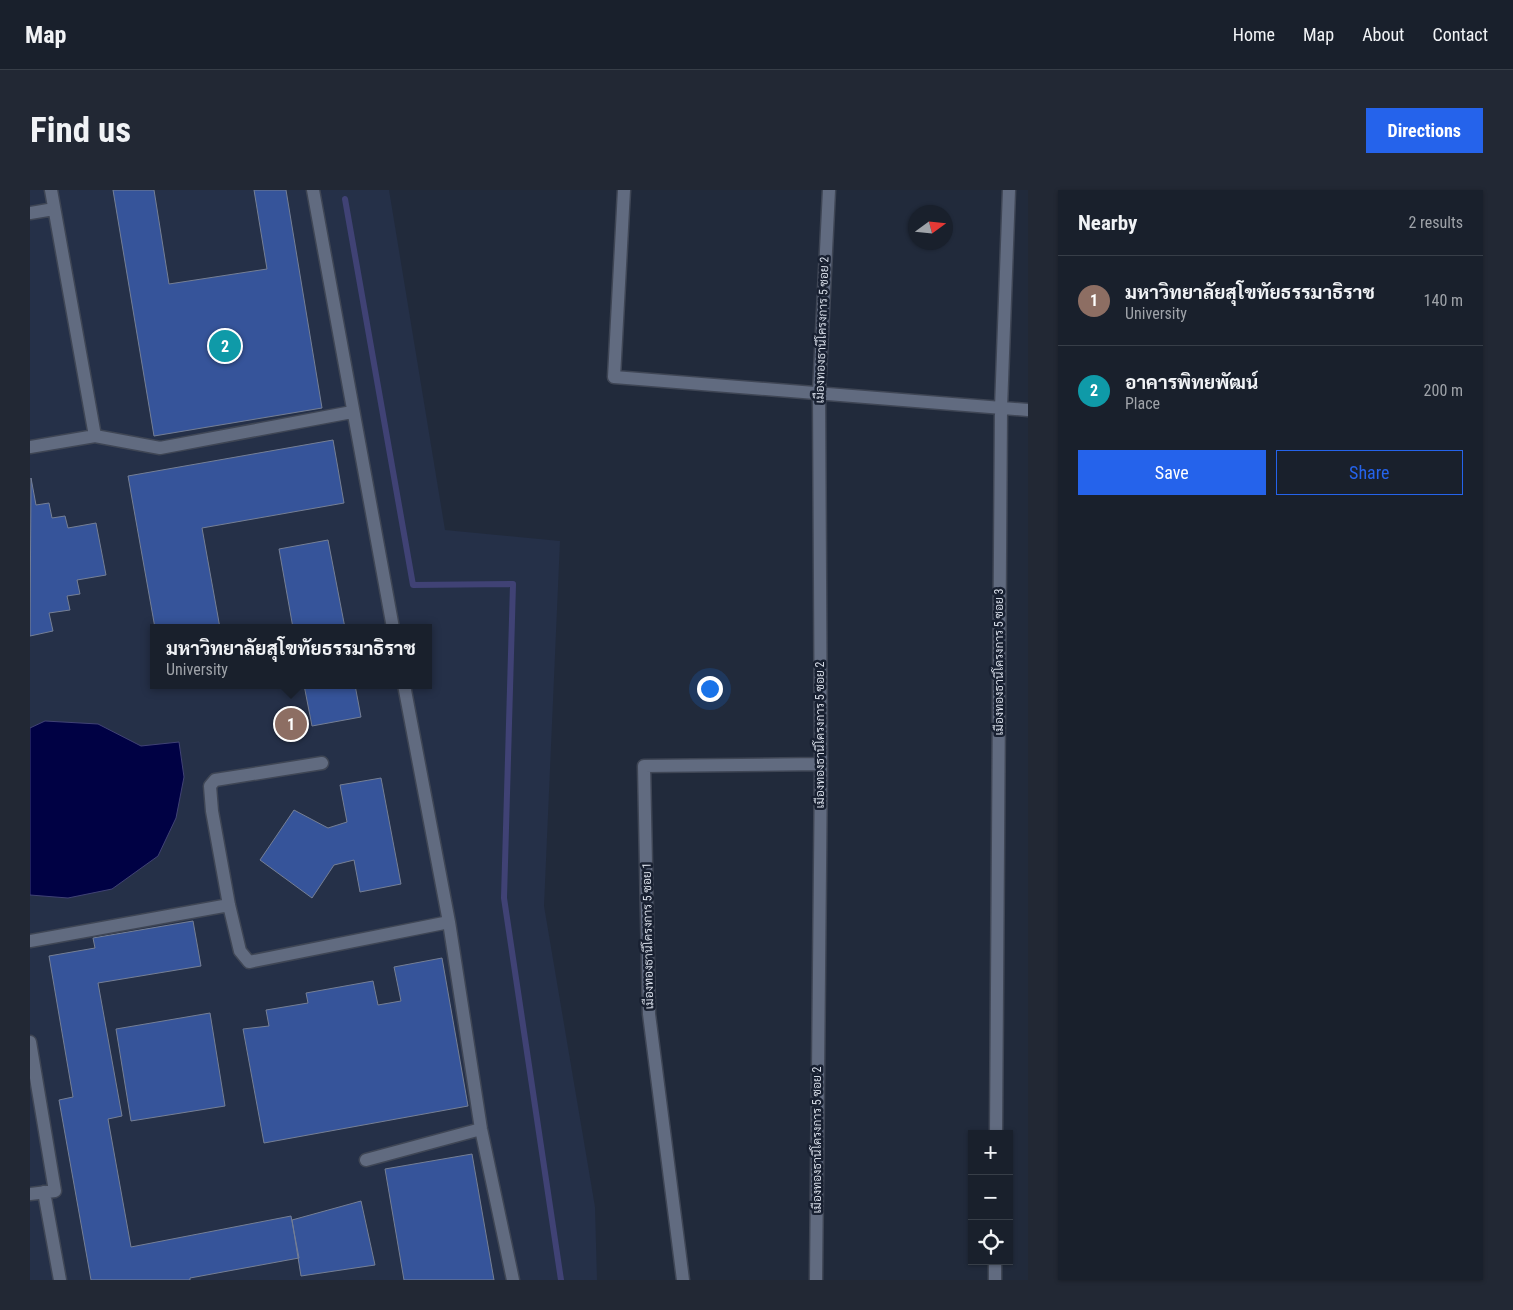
<!DOCTYPE html>
<html lang="en">
<head>
<meta charset="utf-8">
<style>
  body { margin:0; font-family:"Roboto Condensed",Sarabun,sans-serif; background:#222834; color:#f1f3f6 }
  .controls { position:absolute; right:15px; bottom:15px; display:grid; overflow:hidden; border-radius:0px; box-shadow:0 1px 4px #0004 }
  .controls button { width:45px; height:45px; display:grid; place-items:center; padding:0; border:0; border-bottom:1px solid #373e48; background:#19202c; color:#f1f3f6; font:25px sans-serif }
  .compass { position:absolute; left:878px; top:15px; width:45px; height:45px; border-radius:50%; background:#19202c; box-shadow:0 1px 4px #0004; rotate:75deg }
  .you { position:absolute; left:679px; top:498px; width:18px; height:18px; margin:-12px; border:4px solid #fff; border-radius:50%; background:#1a73e8; box-shadow:0 0 0 8px #1a73e833 }
  .badge { display:grid; place-items:center; width:32px; height:32px; border-radius:50%; background:#2563eb; color:#fff; font-size:16px; font-weight:700 }
  .pin { position:absolute; translate:-50% -50%; border:2px solid #fff; box-shadow:0 1px 5px #0006 }
  .popup { position:absolute; left:120px; top:434px; width:282px; height:65px; box-sizing:border-box; display:grid; place-content:center; border-radius:0px; background:#19202c; filter:drop-shadow(0 1px 4px #0005); font-size:16px; white-space:nowrap; color:#9fa3a9 }
  .popup b { font-size:19px; color:#f1f3f6 }
  .popup::after { content:''; position:absolute; left:50%; top:100%; margin-left:-10px; border:10px solid transparent; border-top-color:#19202c }
  .list { margin:0; padding:0; list-style:none }
  h2 { display:flex; justify-content:space-between; align-items:center; height:65px; margin:0; padding:0 20px; font-size:21px }
  h2 small { font-size:16px; font-weight:400; color:#9fa3a9 }
  .list li { display:grid; grid-template-columns:32px 1fr auto; gap:15px; align-items:center; box-sizing:border-box; height:90px; padding:0 20px; border-top:1px solid #373e48 }
  .list b { display:block; font-size:19px; white-space:nowrap }
  .list p { margin:0; font-size:16px; white-space:nowrap; color:#9fa3a9 }
  .list em { font-size:16px; font-style:normal; color:#9fa3a9 }
  .actions { display:flex; gap:10px; padding:15px 20px }
  .actions a { flex:1; padding:11px 0; border:1px solid #2563eb; border-radius:0px; text-align:center; font-size:18px; color:#2563eb }
  .actions .main { background:#2563eb; color:#fff }
  .icon { flex:none; width:28px; height:28px; fill:none; stroke:currentColor; stroke-width:2; stroke-linecap:round; stroke-linejoin:round }
  .map { position:relative; flex:none; width:998px; height:1090px; overflow:hidden; border-radius:0px }
  header { display:flex; align-items:center; gap:30px; box-sizing:border-box; height:70px; padding:0 25px; background:#19202c; border-bottom:1px solid #373e48 }
  header strong { font-size:24px }
  nav { display:flex; gap:28px; margin-inline-start:auto; font-size:18px }
  .intro { display:flex; align-items:center; justify-content:space-between; box-sizing:border-box; height:120px; padding:0 30px }
  h1 { margin:0; font-size:35px }
  .button { padding:12px 22px; border-radius:0px; background:#2563eb; color:#fff; font-size:18px; font-weight:700 }
  main { display:flex; gap:30px; padding:0 30px }
  aside { flex:1; background:#19202c; border-radius:0px; box-shadow:0 1px 4px #0004 }
  .map>svg:first-child { display:block }
  .built { fill:#253048; fill-rule:evenodd }
  .water { fill:#000144; stroke:#404275 }
  .lines { fill:none; stroke-linecap:round; stroke-linejoin:round }
  .stream { stroke:#404275; stroke-width:6 }
  .building { fill:#36549a; stroke:#757f95 }
  .service-casing { stroke:#3f4655; stroke-width:15 }
  .minor-casing { stroke:#3f4655; stroke-width:15 }
  .service { stroke:#616b80; stroke-width:12 }
  .minor { stroke:#616b80; stroke-width:12 }
  .labels { text-anchor:middle; stroke-width:5; stroke-linejoin:round; paint-order:stroke }
  .street-label { font-size:12px; fill:#d5dbe6; stroke:#182031 }
</style>
</head>
<body>
<header>
<strong>Map</strong>
<nav><a>Home</a><a>Map</a><a>About</a><a>Contact</a></nav>
</header>
<div class="intro"><h1>Find us</h1><a class="button">Directions</a></div>
<main>
<div class="map">
<svg width="998" height="1090" viewBox="0 0 998 1090">
  <rect width="100%" height="100%" fill="#212a3b"/>
  <path class="built" d="M0,0H359L415,340L530,351L514,716L565,1017L567,1090H0ZM124,438H398V495H124Z"/>
  <path class="water" d="M15,531L68,534L111,556L149,552L154,587L146,628L128,666L82,699L38,708L0,705V538Z"/>
  <g class="lines">
    <path class="stream" d="M315,9L383,395L483,394L474,708L531,1090"/>
  </g>
  <path class="building" d="M83,0H124L139,94L237,79L224,0H256L292,218L124,246Z
    M303,250L314,313L172,338L190,438H125L98,286Z
    M1,288L6,315L19,313L22,328L35,326L38,338L66,333L76,385L47,390L50,404L37,406L40,420L19,423L23,441L0,446Z
    M298,350L315,438H263L249,359Z
    M274,495H325L331,527L282,536Z
    M351,588L371,694L330,702L324,670L304,675L282,708L230,670L264,620L298,638L317,632L310,595Z
    M163,731L171,776L68,793L92,926L78,929L101,1057L261,1026L269,1068L160,1088V1090H61L29,910L43,907L19,766L65,758L63,748Z
    M412,768L438,916L234,953L213,839L239,836L236,820L278,813L276,803L343,791L348,815L371,811L364,777Z
    M180,823L195,916L101,931L86,839Z
    M442,964L464,1090H374L355,979Z
    M331,1011L345,1075L271,1086L262,1030Z"/>
  <g class="lines">
    <g class="service-casing">
      <path id="service" d="M21,0L65,246
        M283,0L363,438
        M0,23L24,19
        M0,257L65,246L130,258L322,222
        M374,495L419,732L451,939L483,1090
        M292,573L185,590L180,596L182,621L199,715L210,761L219,772L419,732
        M0,751L199,715
        M0,852L25,1001L0,1004
        M336,970L451,939
        M14,1002L30,1090"/>
    </g>
    <g class="minor-casing">
      <path id="minor" d="M594,0L584,187L998,220
        M966,944L971,218L979,0
        M653,1090L619,824L614,576L791,574
        M786,1090L791,574L789,203L799,0
        M965,1090V1071"/>
    </g>
    <use href="#service" class="service"/>
    <use href="#minor" class="minor"/>
  </g>
  <g class="labels">
    <g class="street-label">
      <text transform="translate(792 140) rotate(-88)" y="4">เมืองทองธานีโครงการ 5 ซอย 2</text>
      <text transform="translate(969 472) rotate(-90)" y="4">เมืองทองธานีโครงการ 5 ซอย 3</text>
      <text transform="translate(790 545) rotate(-90)" y="4">เมืองทองธานีโครงการ 5 ซอย 2</text>
      <text transform="translate(618 746) rotate(-91)" y="4">เมืองทองธานีโครงการ 5 ซอย 1</text>
      <text transform="translate(787 950) rotate(-90)" y="4">เมืองทองธานีโครงการ 5 ซอย 2</text>
    </g>
  </g>
</svg>
<div class="controls">
<button>+</button>
<button>−</button>
<button><svg class="icon" aria-label="locate" viewBox="0 0 24 24"><circle cx="12" cy="12" r="6"/><path d="M12 2v4M12 18v4M2 12h4M18 12h4"/></svg></button>
</div>
<svg class="compass" viewBox="-18 -18 36 36"><path d="M0-13l5 13h-10z" fill="#e53935"/><path d="M0 13l5-13h-10z" fill="#9fa3a9"/></svg>
<div class="you"></div>
<div class="pin badge" style="left:261px;top:534px;background:#8d6e63">1</div>
<div class="popup"><b>มหาวิทยาลัยสุโขทัยธรรมาธิราช</b>University</div>
<div class="pin badge" style="left:195px;top:156px;background:#0f9aa8">2</div>
</div>
<aside>
<h2>Nearby<small>2 results</small></h2>
<ul class="list">
<li><span class="badge" style="background:#8d6e63">1</span><div><b>มหาวิทยาลัยสุโขทัยธรรมาธิราช</b><p>University</p></div><em>140 m</em></li>
<li><span class="badge" style="background:#0f9aa8">2</span><div><b>อาคารพิทยพัฒน์</b><p>Place</p></div><em>200 m</em></li>
</ul>
<div class="actions"><a class="main">Save</a><a>Share</a></div>
</aside>
</main>
</body>
</html>
